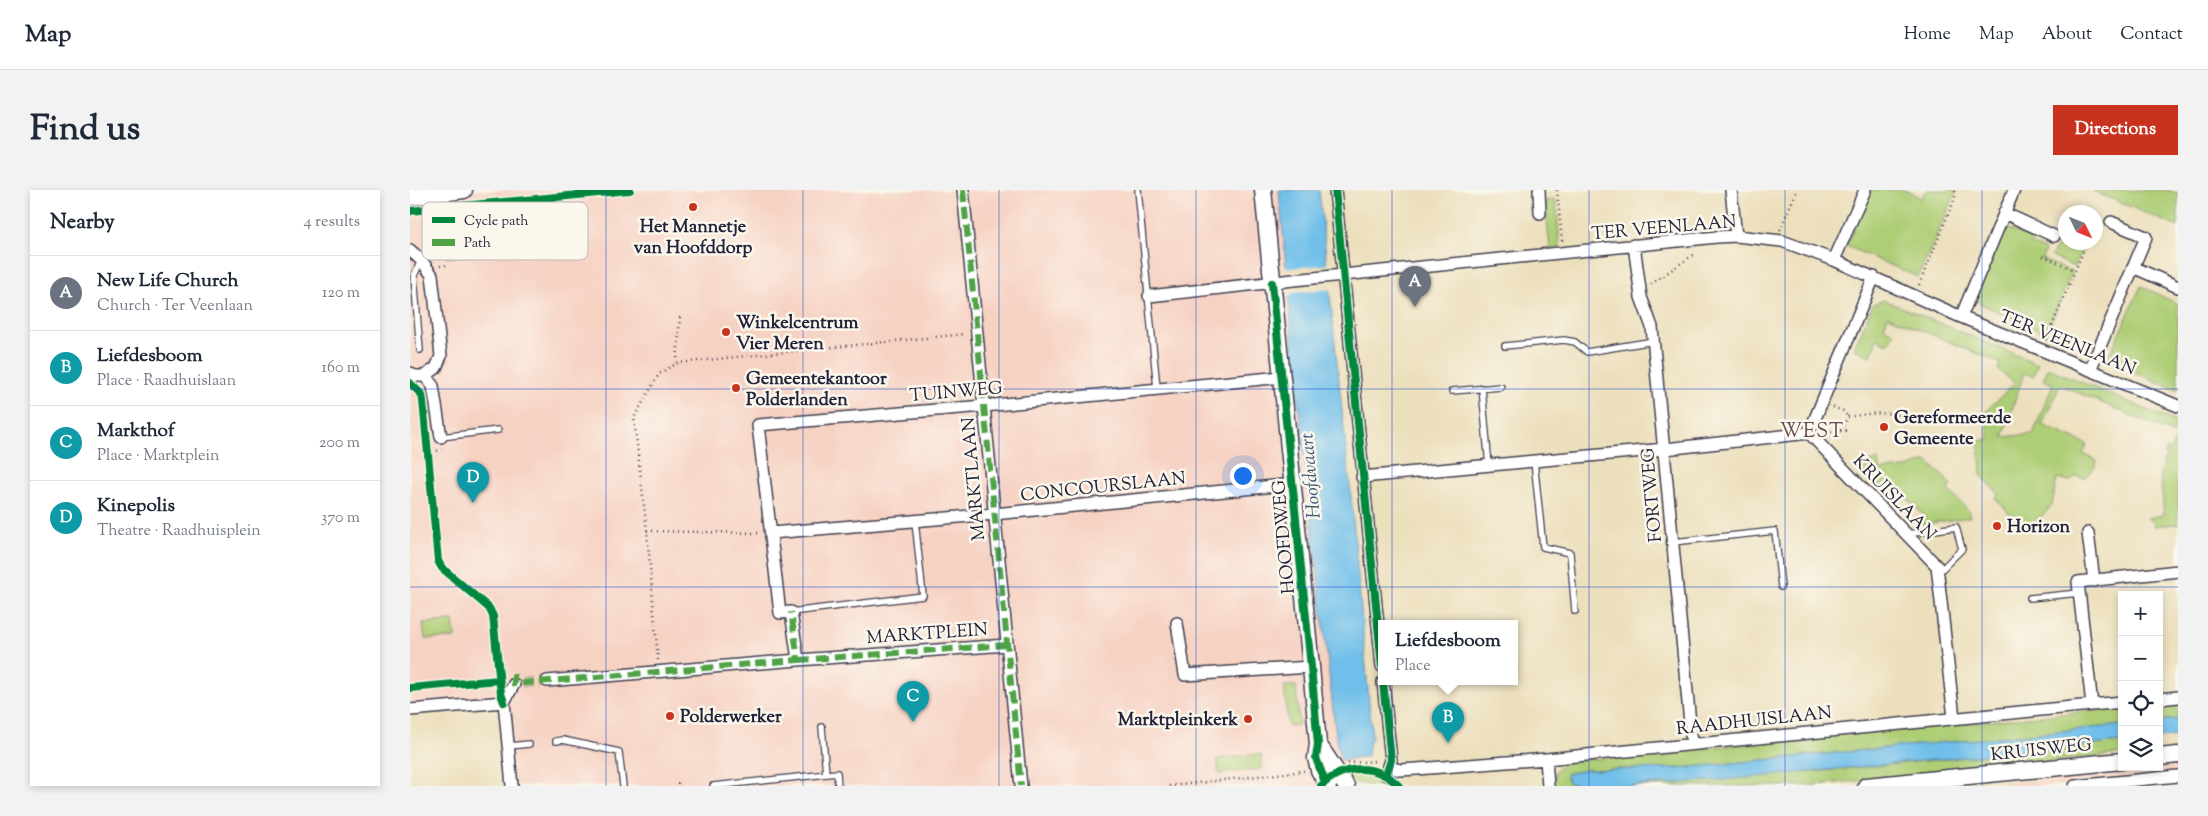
<!DOCTYPE html>
<html lang="en">
<head>
<meta charset="utf-8">
<style>
  body { margin:0; font-family:"Sorts Mill Goudy",serif; background:#f2f2f3; color:#1f2937 }
  .controls { position:absolute; right:15px; bottom:15px; display:grid; overflow:hidden; border-radius:0px; box-shadow:0 2px 8px #0003 }
  .controls button { width:45px; height:45px; display:grid; place-items:center; padding:0; border:0; border-bottom:1px solid #e0e1e3; background:#fff; color:#1f2937; font:25px sans-serif }
  .compass { position:absolute; left:1648px; top:15px; width:45px; height:45px; border-radius:50%; background:#fff; box-shadow:0 2px 8px #0003; rotate:133deg }
  .you { position:absolute; left:832px; top:285px; width:18px; height:18px; margin:-12px; border:4px solid #fff; border-radius:50%; background:#1a73e8; box-shadow:0 0 0 8px #1a73e833 }
  .badge { display:grid; place-items:center; width:32px; height:32px; border-radius:50%; background:#c8321e; color:#fff; font-size:16px; font-weight:700 }
  .pin { position:absolute; translate:-50% -41px; filter:drop-shadow(0 1px 2px #0008) }
  .pin::after { content:''; position:absolute; top:26px; width:18px; height:15px; background:inherit; clip-path:polygon(0 0,100% 0,50% 100%) }
  .popup { position:absolute; left:968px; top:430px; width:140px; height:65px; box-sizing:border-box; display:grid; place-content:center; border-radius:0px; background:#fff; filter:drop-shadow(0 1px 4px #0005); font-size:16px; white-space:nowrap; color:#747a83 }
  .popup b { font-size:19px; color:#1f2937 }
  .popup::after { content:''; position:absolute; left:50%; top:100%; margin-left:-10px; border:10px solid transparent; border-top-color:#fff }
  .list { margin:0; padding:0; list-style:none }
  h2 { display:flex; justify-content:space-between; align-items:center; height:65px; margin:0; padding:0 20px; font-size:21px }
  h2 small { font-size:16px; font-weight:400; color:#747a83 }
  .list li { display:grid; grid-template-columns:32px 1fr auto; gap:15px; align-items:center; box-sizing:border-box; height:75px; padding:0 20px; border-top:1px solid #e0e1e3 }
  .list b { display:block; font-size:19px; white-space:nowrap }
  .list p { margin:0; font-size:16px; white-space:nowrap; color:#747a83 }
  .list em { font-size:16px; font-style:normal; color:#747a83 }
  .icon { flex:none; width:28px; height:28px; fill:none; stroke:currentColor; stroke-width:2; stroke-linecap:round; stroke-linejoin:round }
  .map { position:relative; flex:none; width:1768px; height:596px; overflow:hidden; border-radius:0px }
  header { display:flex; align-items:center; gap:30px; box-sizing:border-box; height:70px; padding:0 25px; background:#fff; border-bottom:1px solid #e0e1e3 }
  header strong { font-size:24px }
  nav { display:flex; gap:28px; margin-inline-start:auto; font-size:18px }
  .intro { display:flex; align-items:center; justify-content:space-between; box-sizing:border-box; height:120px; padding:0 30px }
  h1 { margin:0; font-size:35px }
  .button { padding:12px 22px; border-radius:0px; background:#c8321e; color:#fff; font-size:18px; font-weight:700 }
  main { display:flex; gap:30px; padding:0 30px }
  aside { flex:1; background:#fff; border-radius:0px; box-shadow:0 2px 8px #0003 }
  .map>svg:first-child { display:block }
  .built { fill:#f6d2c3 }
  .green { fill:#aece76; stroke:#687858 }
  .water { fill:#6fbfea; stroke:#487092 }
  .pier { fill:#ecdfbc }
  .lines { fill:none; stroke-linecap:round; stroke-linejoin:round }
  .street-tunnel { stroke:#c4b9a2; stroke-width:11; stroke-dasharray:11 5.5; stroke-linecap:butt }
  .lane-casing { stroke:#403e4e; stroke-width:8 }
  .street-casing { stroke:#403e4e; stroke-width:14 }
  .secondary-casing { stroke:#403e4e; stroke-width:19 }
  .path { stroke:#403e4e; stroke-width:2.5; stroke-dasharray:1 4; stroke-linecap:butt }
  .lane { stroke:#fff; stroke-width:5.5 }
  .street { stroke:#fff; stroke-width:11 }
  .secondary { stroke:#fff; stroke-width:16 }
  .quiet { stroke:#50a245; stroke-width:6; stroke-dasharray:12 6; stroke-linecap:butt }
  .cycleway-casing { stroke:#fbf7ec; stroke-width:11 }
  .cycleway { stroke:#00873e; stroke-width:8 }
  .grid { fill:none; stroke:#1d4ed8; stroke-width:1; stroke-opacity:0.55 }
  .poi-dot { fill:#c8321e; stroke:#fbf7ec; stroke-width:2 }
  .labels { text-anchor:middle; stroke-width:5; stroke-linejoin:round; paint-order:stroke }
  .poi-label { font-size:18px; font-weight:bold; fill:#22223b; stroke:#fbf7ec; text-anchor:start }
  .street-label { font-size:18px; fill:#22223b; stroke:#fbf7ec }
  .water-label { font-size:19px; font-style:italic; fill:#3d5978; stroke:#fbf7ec }
  .quarter-label { font-size:20px; letter-spacing:1px; fill:#654e51; stroke:#fbf7ec }
  .key { fill:#fbf7ec; stroke:#bab7b7; stroke-width:1 }
  .key-label { font-size:14px; fill:#22223b }
</style>
</head>
<body>
<header>
<strong>Map</strong>
<nav><a>Home</a><a>Map</a><a>About</a><a>Contact</a></nav>
</header>
<div class="intro"><h1>Find us</h1><a class="button">Directions</a></div>
<main>
<aside>
<h2>Nearby<small>4 results</small></h2>
<ul class="list">
<li><span class="badge" style="background:#6b7280">A</span><div><b>New Life Church</b><p>Church · Ter Veenlaan</p></div><em>120 m</em></li>
<li><span class="badge" style="background:#0f9aa8">B</span><div><b>Liefdesboom</b><p>Place · Raadhuislaan</p></div><em>160 m</em></li>
<li><span class="badge" style="background:#0f9aa8">C</span><div><b>Markthof</b><p>Place · Marktplein</p></div><em>200 m</em></li>
<li><span class="badge" style="background:#0f9aa8">D</span><div><b>Kinepolis</b><p>Theatre · Raadhuisplein</p></div><em>370 m</em></li>
</ul>
</aside>
<div class="map">
<svg width="1768" height="596" viewBox="0 0 1768 596">
  <rect width="100%" height="100%" fill="#fbf7ec"/>
  <filter id="ink" filterUnits="userSpaceOnUse"><feTurbulence type="fractalNoise" baseFrequency=".02" numOctaves="2"/><feDisplacementMap in="SourceGraphic" scale="10" xChannelSelector="R" yChannelSelector="G"/><feConvolveMatrix kernelMatrix="1 2 1 2 8 2 1 2 1" color-interpolation-filters="sRGB"/></filter>
  <filter id="wash" filterUnits="userSpaceOnUse"><feTurbulence type="fractalNoise" baseFrequency=".0096" numOctaves="4" result="noise"/><feDisplacementMap in="SourceGraphic" scale="20" xChannelSelector="R" yChannelSelector="G"/><feGaussianBlur stdDeviation="1.12" result="paint"/><feColorMatrix in="noise" values="0 0 0 0 0 0 0 0 0 0 0 0 0 0 0 0 0 1.4 0 .05"/><feComposite in="paint" operator="in"/></filter>
  <g filter="url(#wash)">
    <rect width="100%" height="100%" fill="#ecdfbc"/>
    <path class="built" d="M0,0H889L945,596H105L95,511L0,520Z
      M1768,575V596H1572Z"/>
    <path class="green" d="M1462,0H1495L1512,8L1516,0H1547L1508,87L1436,56Z
      M1681,0H1759L1768,4V37Z
      M1146,10L1150,58L1140,59L1135,11Z
      M68,28L70,64L37,68L34,32Z
      M1595,37L1623,50L1621,54L1635,60L1632,69L1662,82L1636,144L1565,111Z
      M1651,45L1655,47L1656,52L1668,53L1673,59L1664,77L1642,67Z
      M1731,96L1768,114V201L1697,170Z
      M1474,110L1628,174L1623,186L1614,183L1593,247L1623,244L1643,194L1633,190L1638,178L1768,233V334L1744,336V332L1737,328L1754,325L1750,282L1757,264L1754,263L1756,259L1760,261L1767,245L1650,195L1632,235L1677,254L1673,264L1687,271L1684,278L1674,288L1666,286L1661,291L1647,288L1642,316L1620,337H1613L1585,308L1589,304L1571,285L1569,251L1579,249L1576,221L1605,193L1588,180L1590,173L1478,126L1474,137L1484,143L1478,154L1467,149L1461,166L1444,159L1463,114Z
      M1468,270L1470,280L1497,278L1517,271L1542,295L1538,300L1558,320L1560,327L1507,335L1515,327L1486,297L1477,305L1449,277V274Z
      M43,431L45,448L15,449L13,433Z
      M874,496H886L889,535L878,536Z
      M1768,512V529L1749,531V514Z
      M1712,518V535L1271,578L1176,580L1156,584L1402,582L1712,552V564L1396,596H1144C1142,581 1149,574 1163,571Z
      M851,564L852,579L809,584L807,569Z
      M945,581L972,587L985,596C966,596 946,596 933,585Z"/>
    <path class="water" d="M869,0H909L942,316L962,546L957,561L958,566L931,570L927,555L887,200Z
      M1768,529V546L1749,548V531Z
      M1712,535V552L1313,590L1220,596L1158,593L1156,584L1176,580L1271,578Z"/>
    <path class="pier" d="M919,71L922,102L919,99L883,103L876,109L873,74L878,78L915,75Z"/>
  </g>
  <g filter="url(#ink)">
    <g class="lines">
      <path class="street-tunnel" d="M113,493L137,491"/>
      <g class="lane-casing">
        <path id="lane" d="M728,0L747,198
          M1095,156L1154,150L1165,152L1177,162L1244,151
          M10,160L4,86L11,70
          M1072,198L1079,276
          M1042,201L1091,197
          M31,247L88,240
          M1124,271L1133,357L1160,363L1165,421
          M1497,344L1546,337L1552,359L1529,382
          M1263,352L1365,341L1371,397
          M1620,408L1669,403
          M381,422L513,406L505,331
          M412,537L416,584
          M146,551L153,550L209,562L213,596
          M99,556L119,554
          M303,596L427,583L428,596"/>
      </g>
      <g class="street-casing">
        <path id="street" d="M553,0L611,596
          M925,0L972,476
          M1129,0L1130,23
          M1321,0L1326,46
          M1594,23L1644,46
          M1224,55L1231,107L1242,137L1282,554
          M0,60L11,70L22,85L31,166L26,178L15,186H4L0,183
          M1424,70L1455,0
          M1723,77L1768,97
          M739,106L874,91L1307,47L1326,46L1372,51L1424,70L1551,127L1768,216
          M1551,127L1604,0
          M1680,180L1736,47L1701,32
          M15,186L23,196L31,247
          M1399,243L1464,87
          M952,287L1255,259L1399,243L1527,376L1544,528
          M361,343L584,324L884,294
          M1678,343L1684,391
          M767,433L775,485L901,477
          M388,470L597,455
          M137,491L388,470L381,422L370,423L348,235L574,216L872,187
          M973,492L981,570L976,585
          M1749,509L1768,507
          M94,512L102,596
          M94,512L104,494
          M1682,515L1668,392L1768,381
          M0,520L94,512
          M1136,569L1138,596
          M980,577L990,580L1007,579L1136,569L1712,512
          M1665,596L1768,586"/>
      </g>
      <g class="secondary-casing">
        <path id="secondary" d="M853,0L901,477L908,554L906,568L909,580L918,596
          M0,7L54,0
          M908,554L936,596
          M1749,567L1768,565
          M1456,596L1712,571"/>
      </g>
      <path class="path" d="M1147,0L1152,51
        M1370,40L1387,0
        M1633,66L1665,80
        M30,76L38,75
        M1241,94L1286,63
        M1509,95L1545,8V0
        M1636,150L1675,57L1673,52
        M267,173L270,125
        M1423,217L1433,221L1438,227
        M1430,241L1440,240
        M1416,242L1430,241L1438,227C1469,221 1488,222 1518,233
        M17,262L32,260
        M237,341L348,343
        M248,470L237,341L224,228L249,184L267,173L555,144
        M938,573L967,571
        M268,593V596
        M759,596L894,581"/>
      <use href="#lane" class="lane"/>
      <use href="#street" class="street"/>
      <use href="#secondary" class="secondary"/>
      <path class="quiet" d="M553,0L611,596
        M388,470L597,455
        M104,484V494L388,470L381,422"/>
      <g class="cycleway-casing">
        <path id="cycleway" d="M925,0L972,476
          M0,21L220,0
          M862,93L901,477L908,554L906,568L915,592
          M0,193L12,205L13,211L28,371L32,378L79,418L83,426L91,504L94,512
          M973,492L981,570L976,585
          M0,498L89,490
          M911,596C934,574 966,573 989,596"/>
      </g>
      <use href="#cycleway" class="cycleway"/>
    </g>
  </g>
  <path class="grid" d="M196,0V596M393,0V596M589,0V596M786,0V596M982,0V596M1179,0V596M1375,0V596M1572,0V596M0,199H1768M0,397H1768"/>
  <g class="poi-dot">
    <circle cx="283" cy="17" r="5"/>
    <circle cx="316" cy="142" r="5"/>
    <circle cx="326" cy="198" r="5"/>
    <circle cx="1474" cy="237" r="5"/>
    <circle cx="1587" cy="336" r="5"/>
    <circle cx="260" cy="526" r="5"/>
    <circle cx="838" cy="529" r="5"/>
  </g>
  <g class="labels">
    <g class="poi-label">
      <text x="283" y="42" text-anchor="middle">Het Mannetje<tspan x="283" dy="21">van Hoofddorp</tspan></text>
      <text x="326" y="138">Winkelcentrum<tspan x="326" dy="21">Vier Meren</tspan></text>
      <text x="336" y="194">Gemeentekantoor<tspan x="336" dy="21">Polderlanden</tspan></text>
      <text x="1484" y="233">Gereformeerde<tspan x="1484" dy="21">Gemeente</tspan></text>
      <text x="1597" y="342">Horizon</text>
      <text x="270" y="532">Polderwerker</text>
      <text x="828" y="535" text-anchor="end">Marktpleinkerk</text>
    </g>
    <g class="street-label">
      <text transform="translate(1254 37) rotate(-5)" y="6">TER VEENLAAN</text>
      <text transform="translate(1658 152) rotate(22)" y="6">TER VEENLAAN</text>
      <text transform="translate(546 201) rotate(-5)" y="6">TUINWEG</text>
      <text transform="translate(563 289) rotate(-95)" y="6">MARKTLAAN</text>
      <text transform="translate(693 296) rotate(-6)" y="6">CONCOURSLAAN</text>
      <text transform="translate(1241 305) rotate(-95)" y="6">FORTWEG</text>
      <text transform="translate(1485 307) rotate(46)" y="6">KRUISLAAN</text>
      <text transform="translate(873 347) rotate(-95)" y="6">HOOFDWEG</text>
      <text transform="translate(517 443) rotate(-4)" y="6">MARKTPLEIN</text>
      <text transform="translate(1344 530) rotate(-6)" y="6">RAADHUISLAAN</text>
      <text transform="translate(1631 559) rotate(-6)" y="6">KRUISWEG</text>
    </g>
    <g class="water-label">
      <text transform="translate(899 286) rotate(-95)" y="7">Hoofdvaart</text>
    </g>
    <g class="quarter-label">
      <text x="1402" y="247">WEST</text>
    </g>
  </g>
  <rect x="12" y="12" width="166" height="58" rx="8" class="key"/>
  <rect x="22" y="27" width="23" height="6" fill="#00873e"/>
  <rect x="22" y="49" width="23" height="7" fill="#50a245"/>
  <g class="key-label">
    <text x="54" y="35">Cycle path</text>
    <text x="54" y="57">Path</text>
  </g>
</svg>
<div class="controls">
<button>+</button>
<button>−</button>
<button><svg class="icon" aria-label="locate" viewBox="0 0 24 24"><circle cx="12" cy="12" r="6"/><path d="M12 2v4M12 18v4M2 12h4M18 12h4"/></svg></button>
<button><svg class="icon" aria-label="layers" viewBox="0 0 24 24"><path d="M12 4l9 5-9 5-9-5zM3 14l9 5 9-5"/></svg></button>
</div>
<svg class="compass" viewBox="-18 -18 36 36"><path d="M0-13l5 13h-10z" fill="#e53935"/><path d="M0 13l5-13h-10z" fill="#747a83"/></svg>
<div class="you"></div>
<div class="pin badge" style="left:1005px;top:117px;background:#6b7280">A</div>
<div class="pin badge" style="left:1038px;top:553px;background:#0f9aa8">B</div>
<div class="popup"><b>Liefdesboom</b>Place</div>
<div class="pin badge" style="left:503px;top:532px;background:#0f9aa8">C</div>
<div class="pin badge" style="left:63px;top:313px;background:#0f9aa8">D</div>
</div>
</main>
</body>
</html>
